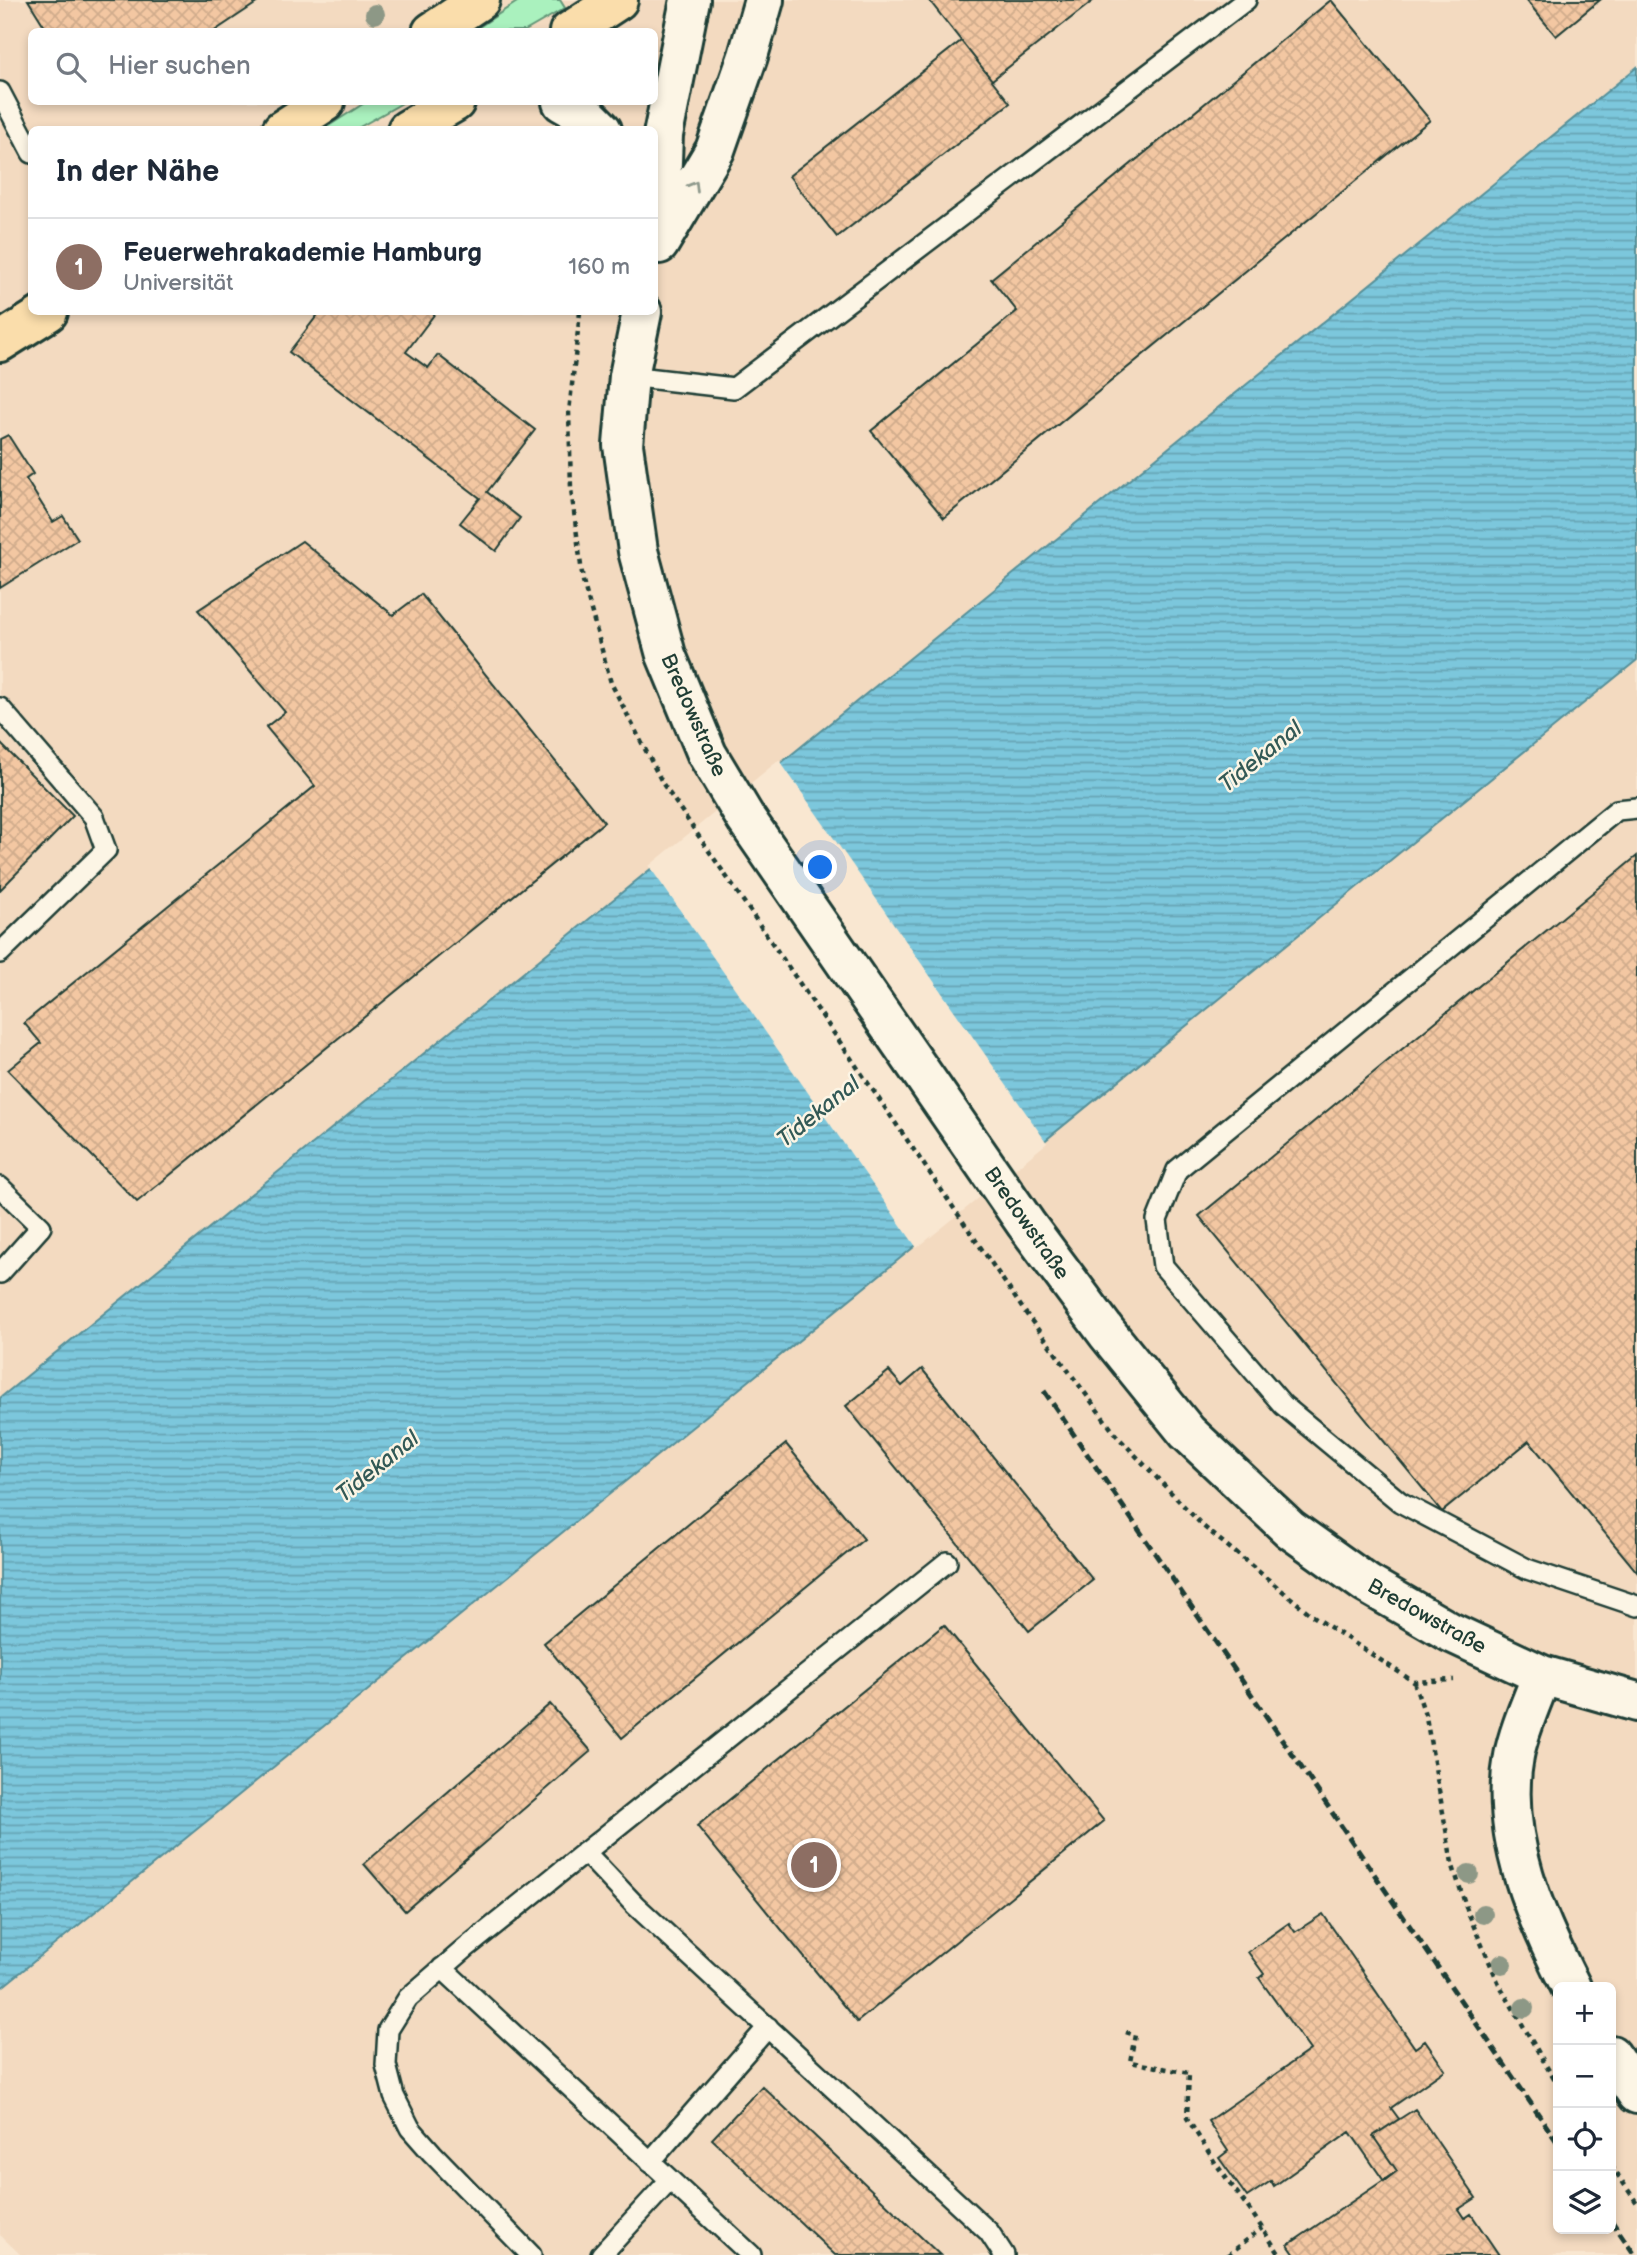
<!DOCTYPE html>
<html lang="de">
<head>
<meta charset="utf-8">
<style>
  body { margin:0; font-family:"Balsamiq Sans",sans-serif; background:#f6f6f7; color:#1f2937 }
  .controls { position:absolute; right:21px; bottom:21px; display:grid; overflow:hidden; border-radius:10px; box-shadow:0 4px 10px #0003 }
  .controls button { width:63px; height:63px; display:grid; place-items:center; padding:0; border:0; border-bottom:2px solid #e0e1e3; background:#fff; color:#1f2937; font:35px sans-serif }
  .you { position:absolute; left:821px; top:868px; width:24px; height:24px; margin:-18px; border:5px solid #fff; border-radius:50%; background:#1a73e8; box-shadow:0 0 0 10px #1a73e833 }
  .badge { display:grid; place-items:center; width:46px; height:46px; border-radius:50%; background:#d1495b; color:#fff; font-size:23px; font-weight:700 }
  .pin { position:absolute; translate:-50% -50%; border:4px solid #fff; box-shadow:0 2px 7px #0006 }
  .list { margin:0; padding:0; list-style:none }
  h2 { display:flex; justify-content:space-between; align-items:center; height:91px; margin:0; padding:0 28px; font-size:30px }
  h2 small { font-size:23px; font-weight:400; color:#747a83 }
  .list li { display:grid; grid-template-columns:46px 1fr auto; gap:21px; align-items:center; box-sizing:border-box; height:98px; padding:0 28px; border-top:2px solid #e0e1e3 }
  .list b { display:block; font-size:26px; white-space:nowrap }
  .list p { margin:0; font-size:23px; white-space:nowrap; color:#747a83 }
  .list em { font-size:23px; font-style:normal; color:#747a83 }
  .icon { flex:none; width:38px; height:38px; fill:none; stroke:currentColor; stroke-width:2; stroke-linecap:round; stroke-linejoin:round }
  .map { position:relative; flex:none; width:1637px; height:2255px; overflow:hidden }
  .search { position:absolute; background:#fff; box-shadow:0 4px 10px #0003; left:28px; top:28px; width:630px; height:77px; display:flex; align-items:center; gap:18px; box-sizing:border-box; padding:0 24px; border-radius:10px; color:#747a83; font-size:26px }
  .panel { position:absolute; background:#fff; box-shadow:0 4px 10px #0003; left:28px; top:126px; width:630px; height:189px; border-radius:10px }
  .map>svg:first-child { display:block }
  .built { fill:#f3dac0; fill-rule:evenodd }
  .grass { fill:#aaf1be; stroke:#649779; stroke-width:2 }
  .water { fill:url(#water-rules); stroke:#579099; stroke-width:2 }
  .pier { fill:#f9e7d1 }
  .building { fill:url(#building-cross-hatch); stroke:#1f3d34; stroke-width:2 }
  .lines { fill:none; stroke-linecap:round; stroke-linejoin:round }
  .service-casing { stroke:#1f3d34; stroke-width:24 }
  .tertiary-casing { stroke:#1f3d34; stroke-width:44 }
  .primary-casing { stroke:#1f3d34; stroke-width:44 }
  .path { stroke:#1f3d34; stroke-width:4.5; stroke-dasharray:5 5; stroke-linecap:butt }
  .service { stroke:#fcf5e5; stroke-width:19 }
  .tertiary { stroke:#fcf5e5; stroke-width:38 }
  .primary { stroke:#faddab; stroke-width:38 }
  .rail { stroke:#1f3d34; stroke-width:5; stroke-dasharray:10 5; stroke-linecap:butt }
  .tree { fill:#8d9886 }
  .oneway { stroke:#8e998c }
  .labels { text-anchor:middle; stroke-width:5; stroke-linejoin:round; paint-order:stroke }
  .street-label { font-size:21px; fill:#1f3d34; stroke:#fcf5e5 }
  .water-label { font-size:23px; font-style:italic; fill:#325956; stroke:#fcf5e5 }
</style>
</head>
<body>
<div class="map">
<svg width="1637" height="2255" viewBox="0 0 1637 2255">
  <defs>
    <pattern id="water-rules" width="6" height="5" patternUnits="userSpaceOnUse" patternTransform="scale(1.75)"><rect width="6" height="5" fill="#7cc7dc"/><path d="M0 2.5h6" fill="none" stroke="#65a3b3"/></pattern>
    <pattern id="building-cross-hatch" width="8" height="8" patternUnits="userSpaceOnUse" patternTransform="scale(1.75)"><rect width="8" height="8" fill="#f3c7a2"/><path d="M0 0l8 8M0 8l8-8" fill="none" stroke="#d0ac8c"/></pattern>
  </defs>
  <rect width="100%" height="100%" fill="#f9e7d1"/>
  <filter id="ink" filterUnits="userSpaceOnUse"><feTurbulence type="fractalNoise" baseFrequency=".0143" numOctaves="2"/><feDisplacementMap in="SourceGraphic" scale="14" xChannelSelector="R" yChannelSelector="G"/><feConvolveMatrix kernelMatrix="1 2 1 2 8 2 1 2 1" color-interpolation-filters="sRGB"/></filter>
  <g filter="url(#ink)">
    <path class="built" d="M0,0H1637V67L0,1398ZM32,32H654V102H32ZM32,130H654V312H32Z
      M1637,660V2255H21L0,2235V1989ZM1558,1987H1611V2229H1558Z"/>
    <path class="grass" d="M520,0H560L565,8L525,31H473Z
      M366,102H404L356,129H324Z"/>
    <path class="water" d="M1637,67V660L0,1989V1398Z"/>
    <path class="pier" d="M779,760L1047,1143L917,1248L649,866Z"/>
    <path class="building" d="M28,0H261L213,32H48Z
      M929,0H1094L992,80Z
      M1331,0L1430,120L944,518L871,431L1017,311L991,279Z
      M1526,0H1600L1556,36Z
      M961,41L1010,103L837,237L789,176Z
      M320,312H436L406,352L428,368L438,355L535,430L487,492L520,518L496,551L460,523L480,498L289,352Z
      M8,435L33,474L26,479L53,522L63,516L78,539L0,588V439Z
      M302,541L393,615L421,594L604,822L137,1202L8,1070L41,1043L24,1023L315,786L266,727L285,712L198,610Z
      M0,743L73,816L0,890Z
      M1637,856V1572L1529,1441L1442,1512L1199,1216Z
      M922,1369L1093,1580L1029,1631L846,1406L889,1371L902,1386Z
      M786,1444L864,1539L622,1738L544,1643Z
      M944,1625L1104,1821L857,2022L697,1826Z
      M550,1704L591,1751L405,1911L364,1864Z
      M1323,1914L1415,2048L1425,2041L1445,2070L1391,2108L1399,2119L1373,2136L1397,2171L1384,2181L1350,2132L1274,2186L1271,2181L1247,2197L1219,2158L1228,2151L1208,2121L1310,2050L1259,1978L1264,1974L1248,1952L1289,1923L1295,1932Z
      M762,2086L940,2255H835L712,2139Z
      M1415,2109L1476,2198L1459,2209L1465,2218L1471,2214L1499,2255H1295L1288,2245L1397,2171L1373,2136Z"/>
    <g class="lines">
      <g class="service-casing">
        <path id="service" d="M0,92L32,153
          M629,376L734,388L1246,0
          M0,708L94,817L106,850L0,953
          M1637,808L1617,810L1177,1170L1157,1220L1163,1266L1283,1405L1400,1502L1527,1569L1637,1606
          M0,1187L41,1227L0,1273
          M585,1852L635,1905L989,2232L1004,2255
          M442,1968L751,2255
          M650,2162L768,2027
          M531,2255L432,2153L410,2128L394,2096L386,2065L388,2030L408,1998L467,1947L947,1562
          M601,2255L670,2180"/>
      </g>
      <g class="tertiary-casing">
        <path id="tertiary" d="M562,102L590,118L602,130
          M659,239L663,135L690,0
          M659,244L715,150L748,56L764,0
          M642,312L629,376L623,445L638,551L666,655L707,754L746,819L1026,1224L1107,1333L1187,1432L1290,1529L1367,1584L1450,1632L1542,1675L1637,1702
          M1542,1675C1533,1699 1518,1732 1514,1756C1499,1836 1536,1918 1571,1987
          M1611,2055L1637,2094"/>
      </g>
      <g class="primary-casing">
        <path id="primary" d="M432,32L480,0
          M569,32L618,0
          M282,130L325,102
          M407,130L455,102
          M0,342L48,312"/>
      </g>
      <path class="path" d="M580,312L569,412L571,489L583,581L611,683L663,784L1025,1312L1116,1435L1203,1526L1313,1616L1414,1682L1454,1680
        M1414,1682L1426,1717L1452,1863L1468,1913L1499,1984L1558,2086
        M1126,2032L1135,2035L1130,2062L1189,2073L1187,2118L1216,2164L1252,2213L1280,2255
        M1611,2165L1637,2203
        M1228,2255L1262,2228"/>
      <use href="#service" class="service"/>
      <use href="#tertiary" class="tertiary"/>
      <use href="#primary" class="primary"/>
      <path class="rail" d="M1044,1391L1558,2143
        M1611,2220L1635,2255"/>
    </g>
    <g class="tree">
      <circle cx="375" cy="14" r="10"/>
      <circle cx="1469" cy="1874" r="10"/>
      <circle cx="1483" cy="1914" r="10"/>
      <circle cx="1502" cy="1964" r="10"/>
      <circle cx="1524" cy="2008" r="10"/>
    </g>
    <defs><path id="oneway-chevron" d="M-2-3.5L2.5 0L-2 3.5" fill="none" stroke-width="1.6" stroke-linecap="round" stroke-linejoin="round" transform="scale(1.75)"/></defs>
    <use class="oneway" href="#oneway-chevron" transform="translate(694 186) rotate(-59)"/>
  </g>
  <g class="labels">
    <g class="street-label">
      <text transform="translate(694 715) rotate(66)" y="7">Bredowstraße</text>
      <text transform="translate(1027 1223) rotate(55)" y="7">Bredowstraße</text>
      <text transform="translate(1427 1616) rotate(29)" y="7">Bredowstraße</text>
    </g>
    <g class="water-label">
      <text transform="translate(1260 756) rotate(-39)" y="8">Tidekanal</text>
      <text transform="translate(818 1111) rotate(-39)" y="8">Tidekanal</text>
      <text transform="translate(377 1466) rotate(-39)" y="8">Tidekanal</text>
    </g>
  </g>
</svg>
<div class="controls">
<button>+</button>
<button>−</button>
<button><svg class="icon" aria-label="locate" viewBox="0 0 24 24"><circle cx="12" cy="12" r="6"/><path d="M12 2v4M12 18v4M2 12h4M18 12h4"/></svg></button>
<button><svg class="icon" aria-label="layers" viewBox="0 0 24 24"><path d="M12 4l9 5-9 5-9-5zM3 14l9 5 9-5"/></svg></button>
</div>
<div class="you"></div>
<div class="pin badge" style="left:814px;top:1865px;background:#8d6e63">1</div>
<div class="search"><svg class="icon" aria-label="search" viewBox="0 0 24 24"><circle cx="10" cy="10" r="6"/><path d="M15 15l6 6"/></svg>Hier suchen</div>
<section class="panel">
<h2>In der Nähe<small></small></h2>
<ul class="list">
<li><span class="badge" style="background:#8d6e63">1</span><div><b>Feuerwehrakademie Hamburg</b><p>Universität</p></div><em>160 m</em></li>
</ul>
</section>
</div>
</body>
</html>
